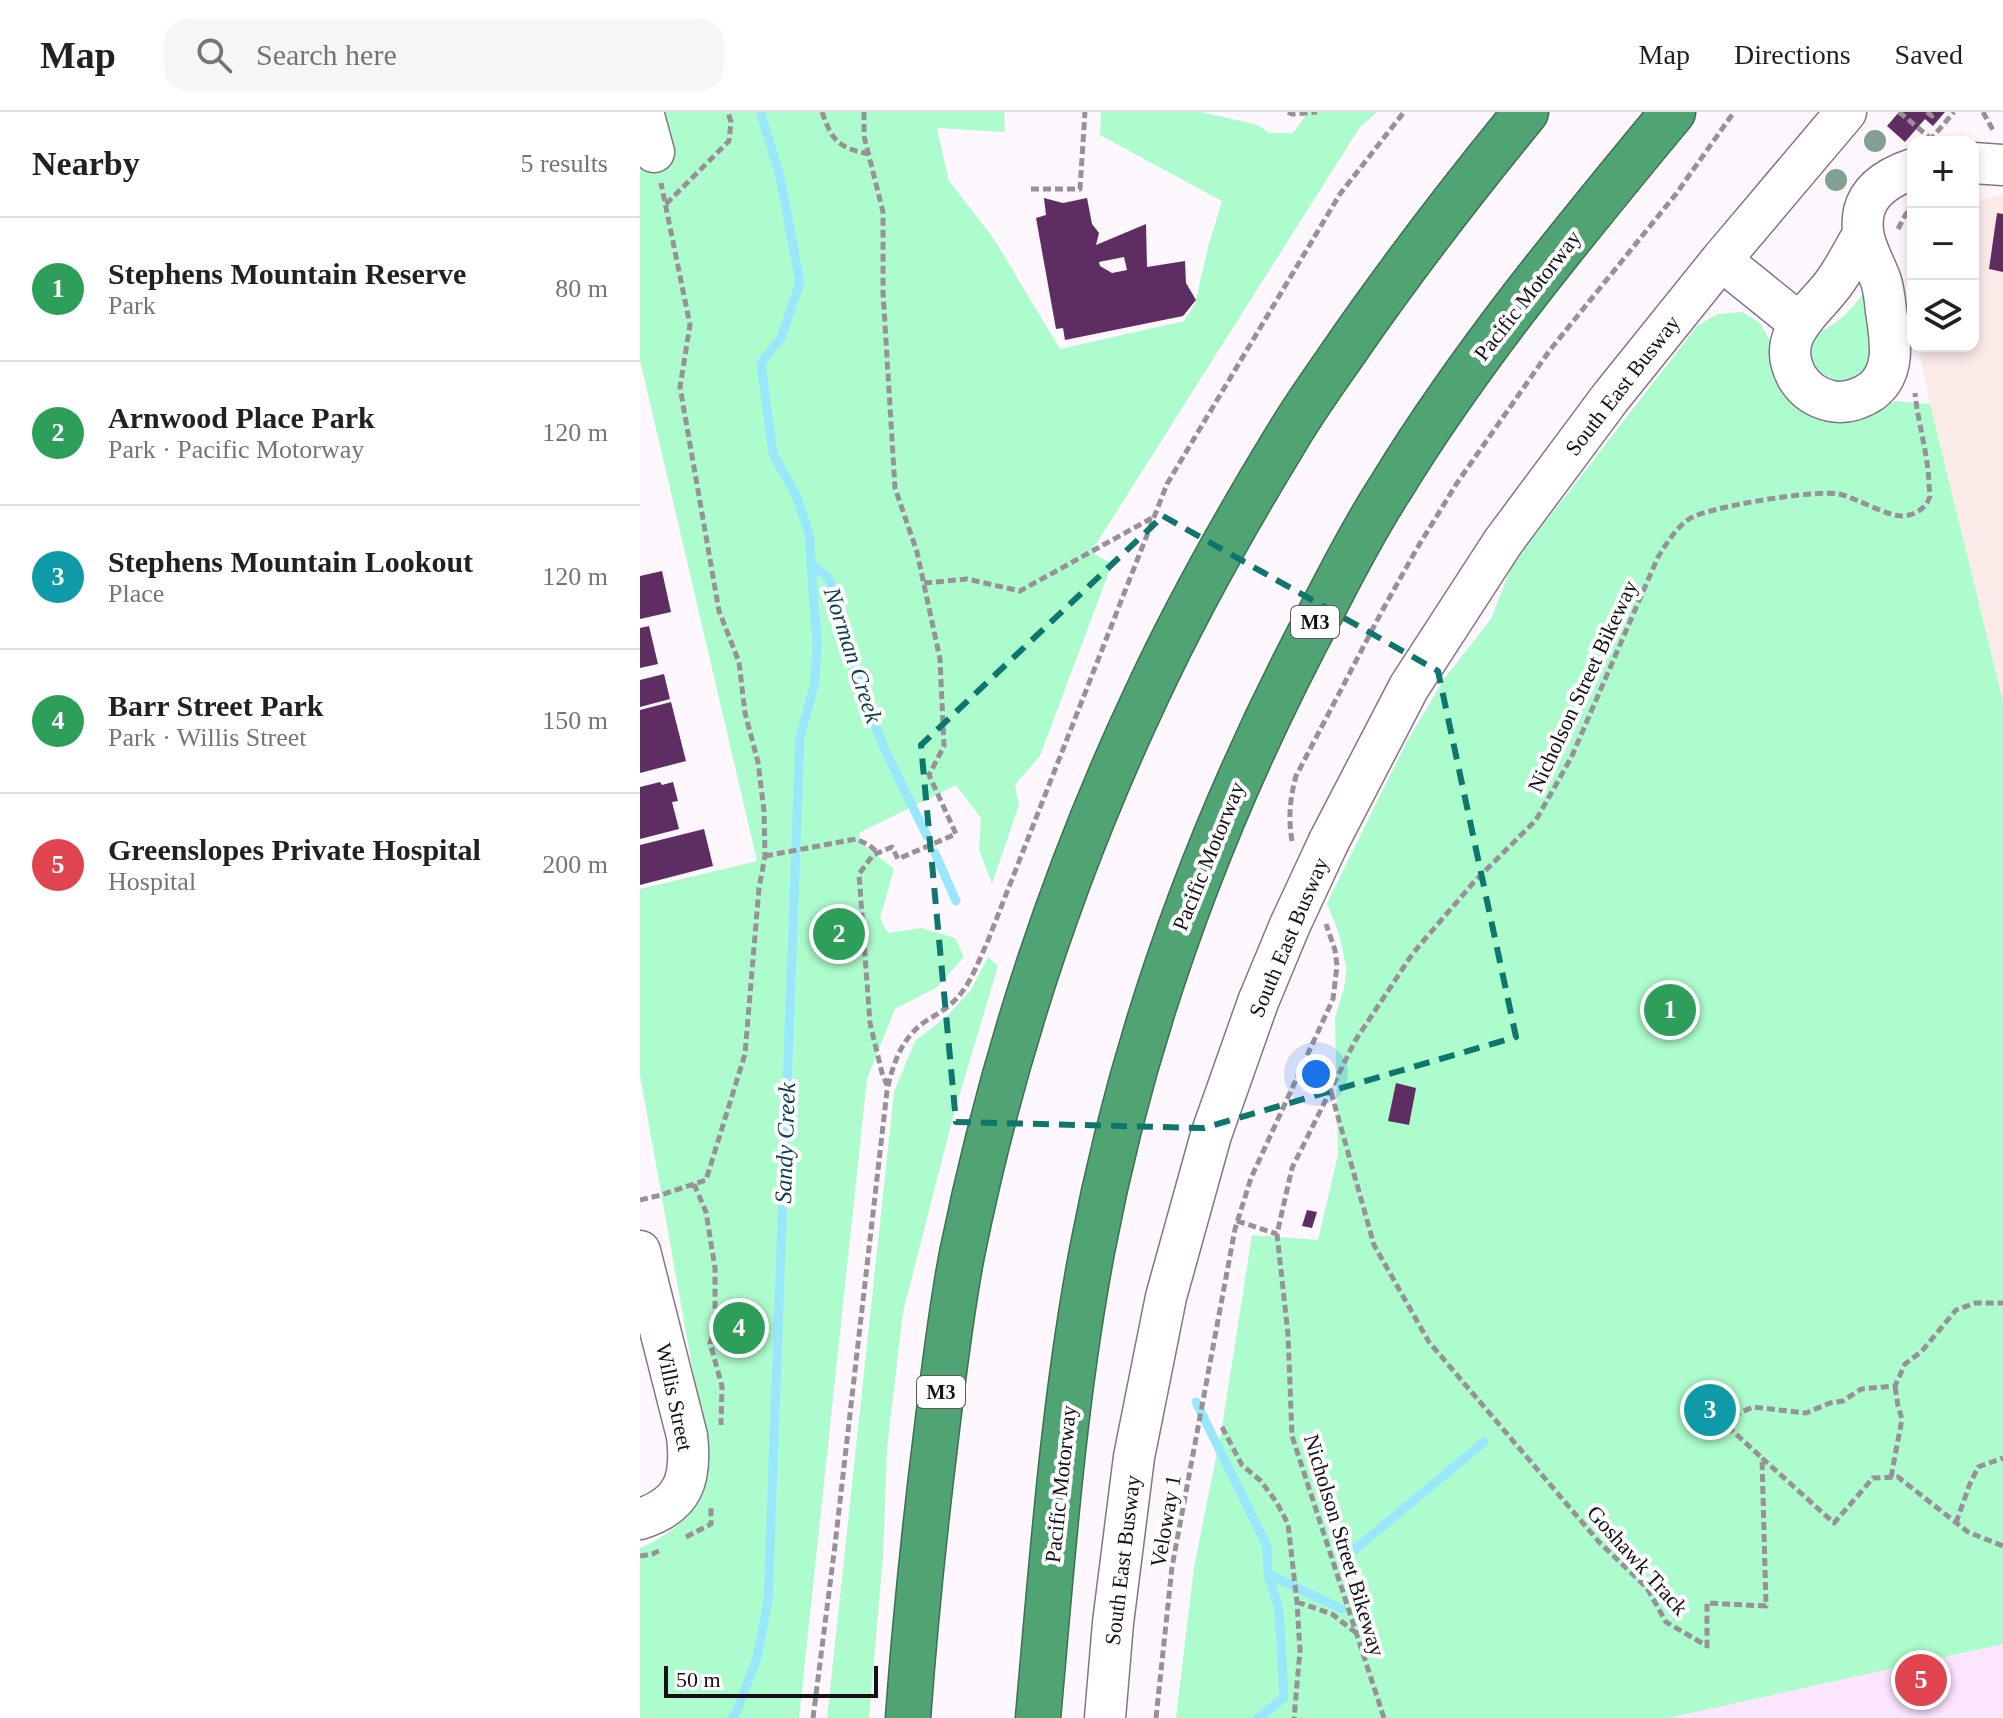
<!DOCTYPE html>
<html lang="en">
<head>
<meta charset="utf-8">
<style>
  body { margin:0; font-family:"Times New Roman",serif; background:#f6f6f6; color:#202124 }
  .controls { position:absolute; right:24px; top:24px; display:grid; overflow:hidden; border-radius:16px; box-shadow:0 4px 12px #0003 }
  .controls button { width:72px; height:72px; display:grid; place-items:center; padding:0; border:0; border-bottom:2px solid #e0e0e0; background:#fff; color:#202124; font:40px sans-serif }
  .scale { position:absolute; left:24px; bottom:20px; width:214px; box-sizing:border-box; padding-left:8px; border:4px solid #161016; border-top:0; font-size:22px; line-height:28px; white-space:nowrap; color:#161016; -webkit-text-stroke:6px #fff; paint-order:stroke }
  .you { position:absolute; left:676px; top:962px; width:28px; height:28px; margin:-20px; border:6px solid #fff; border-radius:50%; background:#1a73e8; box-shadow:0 0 0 12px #1a73e833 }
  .badge { display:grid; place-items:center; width:52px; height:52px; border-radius:50%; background:#111827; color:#fff; font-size:26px; font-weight:700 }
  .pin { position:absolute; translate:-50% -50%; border:4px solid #fff; box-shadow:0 2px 8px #0006 }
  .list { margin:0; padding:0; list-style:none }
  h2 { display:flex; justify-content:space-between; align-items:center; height:104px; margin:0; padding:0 32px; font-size:34px }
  h2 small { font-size:26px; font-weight:400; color:#757577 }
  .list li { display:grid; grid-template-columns:52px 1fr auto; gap:24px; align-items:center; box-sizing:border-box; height:144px; padding:0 32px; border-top:2px solid #e0e0e0 }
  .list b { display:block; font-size:30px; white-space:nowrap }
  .list p { margin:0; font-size:26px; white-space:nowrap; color:#757577 }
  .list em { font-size:26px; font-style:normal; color:#757577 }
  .icon { flex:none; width:44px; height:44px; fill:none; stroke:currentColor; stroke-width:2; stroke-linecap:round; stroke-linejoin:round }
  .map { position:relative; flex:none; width:1363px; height:1606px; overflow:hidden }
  header { display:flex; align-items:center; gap:48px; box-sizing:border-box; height:112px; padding:0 40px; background:#fff; border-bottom:2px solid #e0e0e0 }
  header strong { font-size:38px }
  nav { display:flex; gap:44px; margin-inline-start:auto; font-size:28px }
  .search { width:560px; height:72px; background:#f6f6f6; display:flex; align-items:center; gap:20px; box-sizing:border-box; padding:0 28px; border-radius:24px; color:#757577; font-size:30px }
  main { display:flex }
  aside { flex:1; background:#fff }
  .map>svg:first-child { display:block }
  .industrial { fill:#fbebe8 }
  .built { fill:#fce5fe }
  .green { fill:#adfccd }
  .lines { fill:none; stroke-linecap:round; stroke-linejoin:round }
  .stream { stroke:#99e7fd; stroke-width:9 }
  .building { fill:#5e2e63; fill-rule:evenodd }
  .minor-casing { stroke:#847585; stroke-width:43 }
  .highway-casing { stroke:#3c7053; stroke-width:47 }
  .path { stroke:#989298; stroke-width:5; stroke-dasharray:8 4; stroke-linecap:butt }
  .minor { stroke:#fff; stroke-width:40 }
  .highway { stroke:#50a474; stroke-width:44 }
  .minor-bridge-casing { stroke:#847585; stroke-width:43; stroke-linecap:butt }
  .minor-bridge { stroke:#fff; stroke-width:40 }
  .tree { fill:#82a092 }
  .marked { fill:none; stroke:#0f766e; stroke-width:6; stroke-dasharray:16 10; stroke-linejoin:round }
  .labels { text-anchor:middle; stroke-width:8; stroke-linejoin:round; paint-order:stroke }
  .shield { fill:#fff; stroke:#5c585c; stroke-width:2 }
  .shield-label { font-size:20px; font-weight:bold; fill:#161016 }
  .street-label { font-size:22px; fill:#161016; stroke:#fff }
  .water-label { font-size:24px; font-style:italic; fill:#0f3e4a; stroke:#fff }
</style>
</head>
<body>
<header>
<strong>Map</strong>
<div class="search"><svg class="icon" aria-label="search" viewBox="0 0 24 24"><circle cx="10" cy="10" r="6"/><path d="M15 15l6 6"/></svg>Search here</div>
<nav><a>Map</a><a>Directions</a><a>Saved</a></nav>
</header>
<main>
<aside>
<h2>Nearby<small>5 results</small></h2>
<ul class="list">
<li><span class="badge" style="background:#2e9e5b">1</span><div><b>Stephens Mountain Reserve</b><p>Park</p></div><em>80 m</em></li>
<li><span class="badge" style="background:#2e9e5b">2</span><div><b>Arnwood Place Park</b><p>Park · Pacific Motorway</p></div><em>120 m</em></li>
<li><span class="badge" style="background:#0f9aa8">3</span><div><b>Stephens Mountain Lookout</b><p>Place</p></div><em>120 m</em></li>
<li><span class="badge" style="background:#2e9e5b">4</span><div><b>Barr Street Park</b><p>Park · Willis Street</p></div><em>150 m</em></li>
<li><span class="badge" style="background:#e0444e">5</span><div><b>Greenslopes Private Hospital</b><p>Hospital</p></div><em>200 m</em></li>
</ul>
</aside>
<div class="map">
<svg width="1363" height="1606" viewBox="0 0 1363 1606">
  <rect width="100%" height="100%" fill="#fef7fe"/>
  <path class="industrial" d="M1363,83V589L1290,292L1278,234H1333V90Z"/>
  <path class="built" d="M1363,1532V1606H1029Z"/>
  <path class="green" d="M0,0H364L365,20L297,16L309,69L354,127L420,237L544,209L555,192L568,135L582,89L460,23L461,0H561L618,13L629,21H653L668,0H737L720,15L451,440L472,452L400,644L375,673L379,693L352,772L339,738L341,706L316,673L219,721L220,730L254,757L240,806L248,821L281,816L315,826L324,845L296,876L255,897L227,967L159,1606H0V1436C24,1426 52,1406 61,1381C65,1371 66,1359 69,1349L0,963V777L117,749L0,248Z
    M1222,183L1236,199L1234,251L1210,275L1172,257L1169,229C1176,221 1182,219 1192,213C1204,205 1213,195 1222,183Z
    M1102,200L1120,211L1133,234L1155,287L1177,306H1214L1256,289L1290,292L1363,589V1532L1029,1606H536L554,1455L582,1315L612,1123L678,1128L698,1043L695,906L705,872L706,854L699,822L687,791L766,631L804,567L851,507L872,453L1058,213L1078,202Z
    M348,845L358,854L313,1005L263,1200L247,1337L243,1444L229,1606H187L254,980L275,929L308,903L331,878Z"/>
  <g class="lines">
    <path class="stream" d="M120,0L139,60L160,170L141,226L121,251L133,342L156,383L170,425L171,452L188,465L200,492L199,516L216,564L244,636L287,724
      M295,741L316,789
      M556,1290L627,1434L628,1462L639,1497L644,1586L618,1606
      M707,1444L844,1330
      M628,1462L702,1497
      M92,1606L97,1599L117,1546L128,1489L160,625L175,570L177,530L171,452"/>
  </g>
  <path class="building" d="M1259,0H1305L1293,14L1285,7L1265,30L1247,14Z
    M404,86L423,91L447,86L452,112L459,121L456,133L506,112L507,155L545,149L546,171L556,188L543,204L425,228L423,216L416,217L396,106L406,103ZM484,145L487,158L472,161L460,154L459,150Z
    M1357,101L1363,102V160L1349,157Z
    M22,459L31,500L0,507V464Z
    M9,514L18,552L0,556V516Z
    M24,562L30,587L0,595V568Z
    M31,590L46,649L0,661V598Z
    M20,670L22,673L33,670L38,689L32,690L39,717L0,727V675Z
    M64,717L73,754L0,773V733Z
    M756,971L776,976L769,1013L748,1009Z
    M667,1098L677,1100L672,1116L662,1114Z"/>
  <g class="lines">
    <g class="minor-casing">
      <path id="minor" d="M3,0L14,40
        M1333,51L1363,53
        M1222,124C1213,139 1205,156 1194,171C1173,200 1134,223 1157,265C1165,278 1177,286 1191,289C1205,292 1220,287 1232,279C1257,260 1250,226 1246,199C1245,189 1244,178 1241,169C1232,144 1218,127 1224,99C1230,76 1252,64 1273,57
        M1081,148L1159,211
        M689,729L769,575L863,430L970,286L1081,148L1206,0
        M0,1139L47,1324C52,1367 44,1393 0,1407
        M465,1606L473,1511L494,1345L526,1185L571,1023L618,890L650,813"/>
    </g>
    <g class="highway-casing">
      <path id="highway" d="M268,1606C275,1509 285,1413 297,1316C304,1258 311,1199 322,1142C361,950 423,760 507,582C548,494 596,409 646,327C667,291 692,258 715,224C769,147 826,73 886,0
        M398,1606C412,1450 423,1293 452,1139C495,912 576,695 686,491C706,452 727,412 751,375C833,241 933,121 1033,0"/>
    </g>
    <path class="path" d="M182,0C192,29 199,36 229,42
      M224,0V24L243,100V180L255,376L277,440L300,547L304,634L289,663L316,722L258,747L252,735L233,743L219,762L230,911L242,961L247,973
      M648,0L652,2L677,0
      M1259,0L1289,25
      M1287,0L1292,4L1296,0
      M1343,0L1354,20
      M1291,30V27L1314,0
      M391,77H440L445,0
      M26,92L89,29L91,10L88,0
      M1258,117L1266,102L1272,96
      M284,471L327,467L380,479L512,406
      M652,729C648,706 650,686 656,664L741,501L776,438L817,371L910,238L1036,82L1094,0
      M125,744L216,727L229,733L238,741
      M691,980L734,1133L789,1230L959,1430L1007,1476L1026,1510L1067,1534V1491L1126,1494L1122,1346L1194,1411L1233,1366L1258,1365L1328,1420L1363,1434
      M54,1072L66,1100L75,1156V1219L70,1231L82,1274L81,1313
      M0,1088L21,1083L66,1068L105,942L119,776L125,744L124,699L118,650L105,601L99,550L79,499L40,275L50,213L21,71
      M597,1109L637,1122
      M1070,1298L1122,1346
      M1082,1309L1113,1295L1166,1301L1190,1291L1203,1289L1221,1277L1255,1274L1265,1252L1282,1239L1316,1198L1335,1191H1363
      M582,1315L602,1353L621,1369L637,1391L648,1412L657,1490L660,1539L654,1606
      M1251,1365L1262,1307L1258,1294L1255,1274
      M1316,1411L1329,1374L1338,1355L1363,1346
      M46,1425L71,1412V1394
      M0,1444L12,1442L19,1439
      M657,1490L692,1502L715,1520
      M173,1606L195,1433L247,979C253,951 262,925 286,909C297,902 308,896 317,886C331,871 338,850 347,831L527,372L700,82L764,0
      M516,1606L532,1455L595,1117L611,1066L693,887L697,854L695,838L686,812
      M744,1606L652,1324L648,1222L637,1122L652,1056L715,929L773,841L834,770L896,708L931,646L1018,445C1027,431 1035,417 1049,407C1067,395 1177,377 1199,382C1217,386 1246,404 1262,404C1274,404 1287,396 1290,384C1290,380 1289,376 1289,372C1288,341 1278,312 1275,281"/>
    <use href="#minor" class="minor"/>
    <use href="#highway" class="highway"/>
    <g class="minor-bridge-casing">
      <path id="minor-bridge" d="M650,813L689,729"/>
    </g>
    <use href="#minor-bridge" class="minor-bridge"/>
  </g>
  <g class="tree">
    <circle cx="1235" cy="29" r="11"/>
    <circle cx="1196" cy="68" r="11"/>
  </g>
  <path class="marked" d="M523,404L798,559L876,925L564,1016L316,1010L281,633Z"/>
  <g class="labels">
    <g class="shield">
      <rect x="651" y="494" width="48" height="32" rx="6"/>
      <rect x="277" y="1264" width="48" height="32" rx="6"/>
    </g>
    <g class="shield-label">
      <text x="675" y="517">M3</text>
      <text x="301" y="1287">M3</text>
    </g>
    <g class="street-label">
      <text transform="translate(887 183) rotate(-52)" y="8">Pacific Motorway</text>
      <text transform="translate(982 273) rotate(-52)" y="8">South East Busway</text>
      <text transform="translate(942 574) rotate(-65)" y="8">Nicholson Street Bikeway</text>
      <text transform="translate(568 744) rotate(-68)" y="8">Pacific Motorway</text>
      <text transform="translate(648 825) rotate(-67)" y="8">South East Busway</text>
      <text transform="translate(35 1285) rotate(78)" y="8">Willis Street</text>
      <text transform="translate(420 1372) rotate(-84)" y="8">Pacific Motorway</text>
      <text transform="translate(525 1409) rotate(-80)" y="8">Veloway 1</text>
      <text transform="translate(705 1433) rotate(73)" y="8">Nicholson Street Bikeway</text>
      <text transform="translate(482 1448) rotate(-83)" y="8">South East Busway</text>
      <text transform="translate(998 1448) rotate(48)" y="8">Goshawk Track</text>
    </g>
    <g class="water-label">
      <text transform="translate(213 543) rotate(72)" y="8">Norman Creek</text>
      <text transform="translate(145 1031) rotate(-88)" y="8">Sandy Creek</text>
    </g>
  </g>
</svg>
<div class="controls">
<button>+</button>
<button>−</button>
<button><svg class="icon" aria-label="layers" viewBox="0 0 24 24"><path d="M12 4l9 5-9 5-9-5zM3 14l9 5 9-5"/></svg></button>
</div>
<div class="scale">50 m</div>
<div class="you"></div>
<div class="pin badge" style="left:1030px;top:898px;background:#2e9e5b">1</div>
<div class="pin badge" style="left:199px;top:822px;background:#2e9e5b">2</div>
<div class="pin badge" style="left:1070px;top:1298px;background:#0f9aa8">3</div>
<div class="pin badge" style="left:99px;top:1216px;background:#2e9e5b">4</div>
<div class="pin badge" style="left:1281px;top:1568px;background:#e0444e">5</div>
</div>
</main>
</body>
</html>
